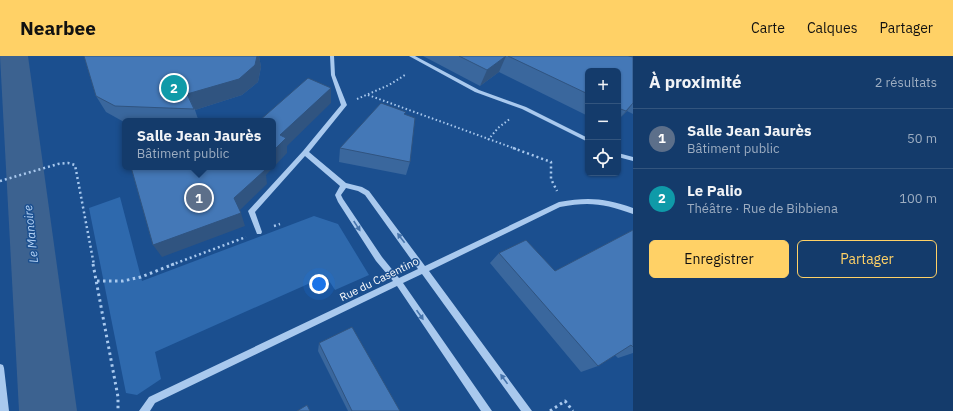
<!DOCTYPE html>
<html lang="fr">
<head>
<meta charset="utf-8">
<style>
  body { margin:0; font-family:"IBM Plex Sans",sans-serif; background:#214673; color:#f1f3f6 }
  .controls { position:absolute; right:12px; top:12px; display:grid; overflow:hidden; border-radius:6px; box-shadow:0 1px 3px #0004 }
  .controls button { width:36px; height:36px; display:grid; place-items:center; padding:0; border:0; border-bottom:1px solid #33557e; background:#143b6b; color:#f1f3f6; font:20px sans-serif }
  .you { position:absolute; left:319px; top:228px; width:14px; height:14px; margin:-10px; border:3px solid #fff; border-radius:50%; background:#1a73e8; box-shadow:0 0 0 6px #1a73e833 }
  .badge { display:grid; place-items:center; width:26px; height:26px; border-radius:50%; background:#ffd166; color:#fff; font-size:13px; font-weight:700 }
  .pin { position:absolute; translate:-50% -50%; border:2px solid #fff; box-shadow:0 1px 4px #0006 }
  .popup { position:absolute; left:122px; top:62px; width:154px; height:52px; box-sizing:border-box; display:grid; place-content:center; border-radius:6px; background:#143b6b; filter:drop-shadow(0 1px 3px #0005); font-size:13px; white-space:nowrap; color:#9dadc1 }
  .popup b { font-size:15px; color:#f1f3f6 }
  .popup::after { content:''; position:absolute; left:50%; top:100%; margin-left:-8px; border:8px solid transparent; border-top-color:#143b6b }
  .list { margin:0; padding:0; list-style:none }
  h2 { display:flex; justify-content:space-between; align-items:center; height:52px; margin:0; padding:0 16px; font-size:17px }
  h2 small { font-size:13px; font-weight:400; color:#9dadc1 }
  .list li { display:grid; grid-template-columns:26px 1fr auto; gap:12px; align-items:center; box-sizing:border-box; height:60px; padding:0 16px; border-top:1px solid #33557e }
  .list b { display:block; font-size:15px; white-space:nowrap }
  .list p { margin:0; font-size:13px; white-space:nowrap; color:#9dadc1 }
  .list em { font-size:13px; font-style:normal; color:#9dadc1 }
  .actions { display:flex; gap:8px; padding:12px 16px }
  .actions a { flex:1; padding:9px 0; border:1px solid #ffd166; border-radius:6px; text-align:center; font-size:14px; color:#ffd166 }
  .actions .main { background:#ffd166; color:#111 }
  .icon { flex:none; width:22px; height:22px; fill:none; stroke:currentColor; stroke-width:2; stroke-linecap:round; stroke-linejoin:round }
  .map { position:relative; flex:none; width:633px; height:355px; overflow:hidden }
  header { display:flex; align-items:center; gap:24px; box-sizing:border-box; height:56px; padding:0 20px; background:#ffd166; color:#111 }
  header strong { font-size:19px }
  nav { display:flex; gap:22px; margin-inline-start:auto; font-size:14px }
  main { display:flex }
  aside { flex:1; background:#143b6b }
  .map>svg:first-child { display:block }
  .green { fill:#2e69ad }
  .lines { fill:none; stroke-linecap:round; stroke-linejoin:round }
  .river { fill:#3c6290; fill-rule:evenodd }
  .path-far2 { stroke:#a9c9ee; stroke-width:2; stroke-dasharray:1.5 2.5; stroke-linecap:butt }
  .path-far1 { stroke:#a9c9ee; stroke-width:2.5; stroke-dasharray:2 3; stroke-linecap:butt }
  .path { stroke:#a9c9ee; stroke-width:3; stroke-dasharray:2.5 3.5; stroke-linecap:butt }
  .minor { fill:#a9c9ee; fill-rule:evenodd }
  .wall { fill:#3a679d }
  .shaded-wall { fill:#305480 }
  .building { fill:#4478b7; stroke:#305480 }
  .oneway { fill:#4674ac }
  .labels { text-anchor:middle; stroke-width:3; stroke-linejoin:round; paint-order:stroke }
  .street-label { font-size:11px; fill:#fff; stroke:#1b4f8f }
  .water-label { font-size:12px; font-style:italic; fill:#b5d3f5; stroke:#1b4f8f }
</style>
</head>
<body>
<header>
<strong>Nearbee</strong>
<nav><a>Carte</a><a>Calques</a><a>Partager</a></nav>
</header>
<main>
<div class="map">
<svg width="633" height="355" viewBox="0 0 633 355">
  <rect width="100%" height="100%" fill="#1b4f8f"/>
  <path class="green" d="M120,141L142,225L314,160L338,168L369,219L335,234L326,220L155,296L161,323L137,339L126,337L89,152Z"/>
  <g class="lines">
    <path class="river" d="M0,0H28L77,355H19Z"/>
    <path class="path-far2" d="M368,39L516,93
      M357,43L389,29L405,19
      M488,84L498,72L511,62"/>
    <path class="path-far1" d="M513,92L551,106V123L557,135
      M0,125L58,108L68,107L75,109L94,209
      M274,170L280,168
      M171,209L246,181"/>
    <path class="path" d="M93,208L118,341V355
      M97,225H123L141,221L174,208
      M550,355L565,345L573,355"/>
    <path class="minor" d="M330,0H334L335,19L347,49L309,96L346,127L362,131L369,135L425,210L559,146C588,141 605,142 633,152V158C605,148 590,145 560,151L429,215L532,355H521L422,218L403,227L492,355H481L397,230L155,347L150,355H139L149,341L393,225L376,205L338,146L335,139L340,130L305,100L255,156L262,176L261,178H257L248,155L303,95L341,49L331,19ZM346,132L358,135L365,139L418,213L399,222L382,201L343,143L341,139Z
      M409,0H415L479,34L526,51L588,82V86L522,53L475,36Z
      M618,97L633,101V105L618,101Z
      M0,308L3,309L4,312L9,355H0Z"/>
  </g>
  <path class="wall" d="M84,0H259L261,11L258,26L242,39L195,54L198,63L200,65H125V66H124L106,56L96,40Z
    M423,0H628L633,1V58L627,55L618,64V15H588V60L499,16L480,30Z
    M405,58L410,106L406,119L339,106L340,92Z
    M633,174V297L618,302L615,299L598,310L581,316L490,207L499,197L555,215Z
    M319,287L400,355H348L318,295Z"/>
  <path class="shaded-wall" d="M257,0H259L261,11L258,26L242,39L195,54L187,38Z
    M506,0L499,16L480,30L487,14Z
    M331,32V47L287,90V97L266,119L267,128L238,156L234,142L258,111H273V95L280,79Z
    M633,47L627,55L618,64L626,55Z
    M241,157L245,170L162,201L153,189Z"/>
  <path class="building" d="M84,0H257L255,9L239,23L187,38L194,53L115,50L96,40Z
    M459,0H506L487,14Z
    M508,0H628L633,1V47L626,55L618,52V15H588V38Z
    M308,22L331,32L280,79L286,82L273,95V65H259Z
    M381,47L406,56L404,58L415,62L410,106L340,92Z
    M199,63L200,65H192Z
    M131,111H260L265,114L234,142L241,157L153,189Z
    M633,174V291L631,289L598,310L499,197L526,184L555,215Z
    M352,271L400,355H352L319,287Z
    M307,349L310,355H297Z"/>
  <defs><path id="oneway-solid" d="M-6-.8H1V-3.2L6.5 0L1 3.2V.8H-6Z"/></defs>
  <g class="oneway">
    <use href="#oneway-solid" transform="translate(357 170) rotate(57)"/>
    <use href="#oneway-solid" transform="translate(401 182) rotate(-127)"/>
    <use href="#oneway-solid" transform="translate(420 259) rotate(55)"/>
    <use href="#oneway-solid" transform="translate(504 323) rotate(-126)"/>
  </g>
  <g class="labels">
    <g class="street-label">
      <text transform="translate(379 223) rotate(-26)" y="4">Rue du Casentino</text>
    </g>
    <g class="water-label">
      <text transform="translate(31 178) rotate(-96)" y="4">Le Manoire</text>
    </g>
  </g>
</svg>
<div class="controls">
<button>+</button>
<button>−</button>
<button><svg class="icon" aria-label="locate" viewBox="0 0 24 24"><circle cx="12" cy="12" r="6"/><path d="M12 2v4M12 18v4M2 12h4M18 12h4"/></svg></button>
</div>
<div class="you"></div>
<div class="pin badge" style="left:199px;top:142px;background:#5c6f8a">1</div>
<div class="popup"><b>Salle Jean Jaurès</b>Bâtiment public</div>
<div class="pin badge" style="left:174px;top:32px;background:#0f9aa8">2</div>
</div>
<aside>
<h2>À proximité<small>2 résultats</small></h2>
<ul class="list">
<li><span class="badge" style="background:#5c6f8a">1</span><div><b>Salle Jean Jaurès</b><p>Bâtiment public</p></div><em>50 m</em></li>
<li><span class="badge" style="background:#0f9aa8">2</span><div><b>Le Palio</b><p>Théâtre · Rue de Bibbiena</p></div><em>100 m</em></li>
</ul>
<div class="actions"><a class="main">Enregistrer</a><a>Partager</a></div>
</aside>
</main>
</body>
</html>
